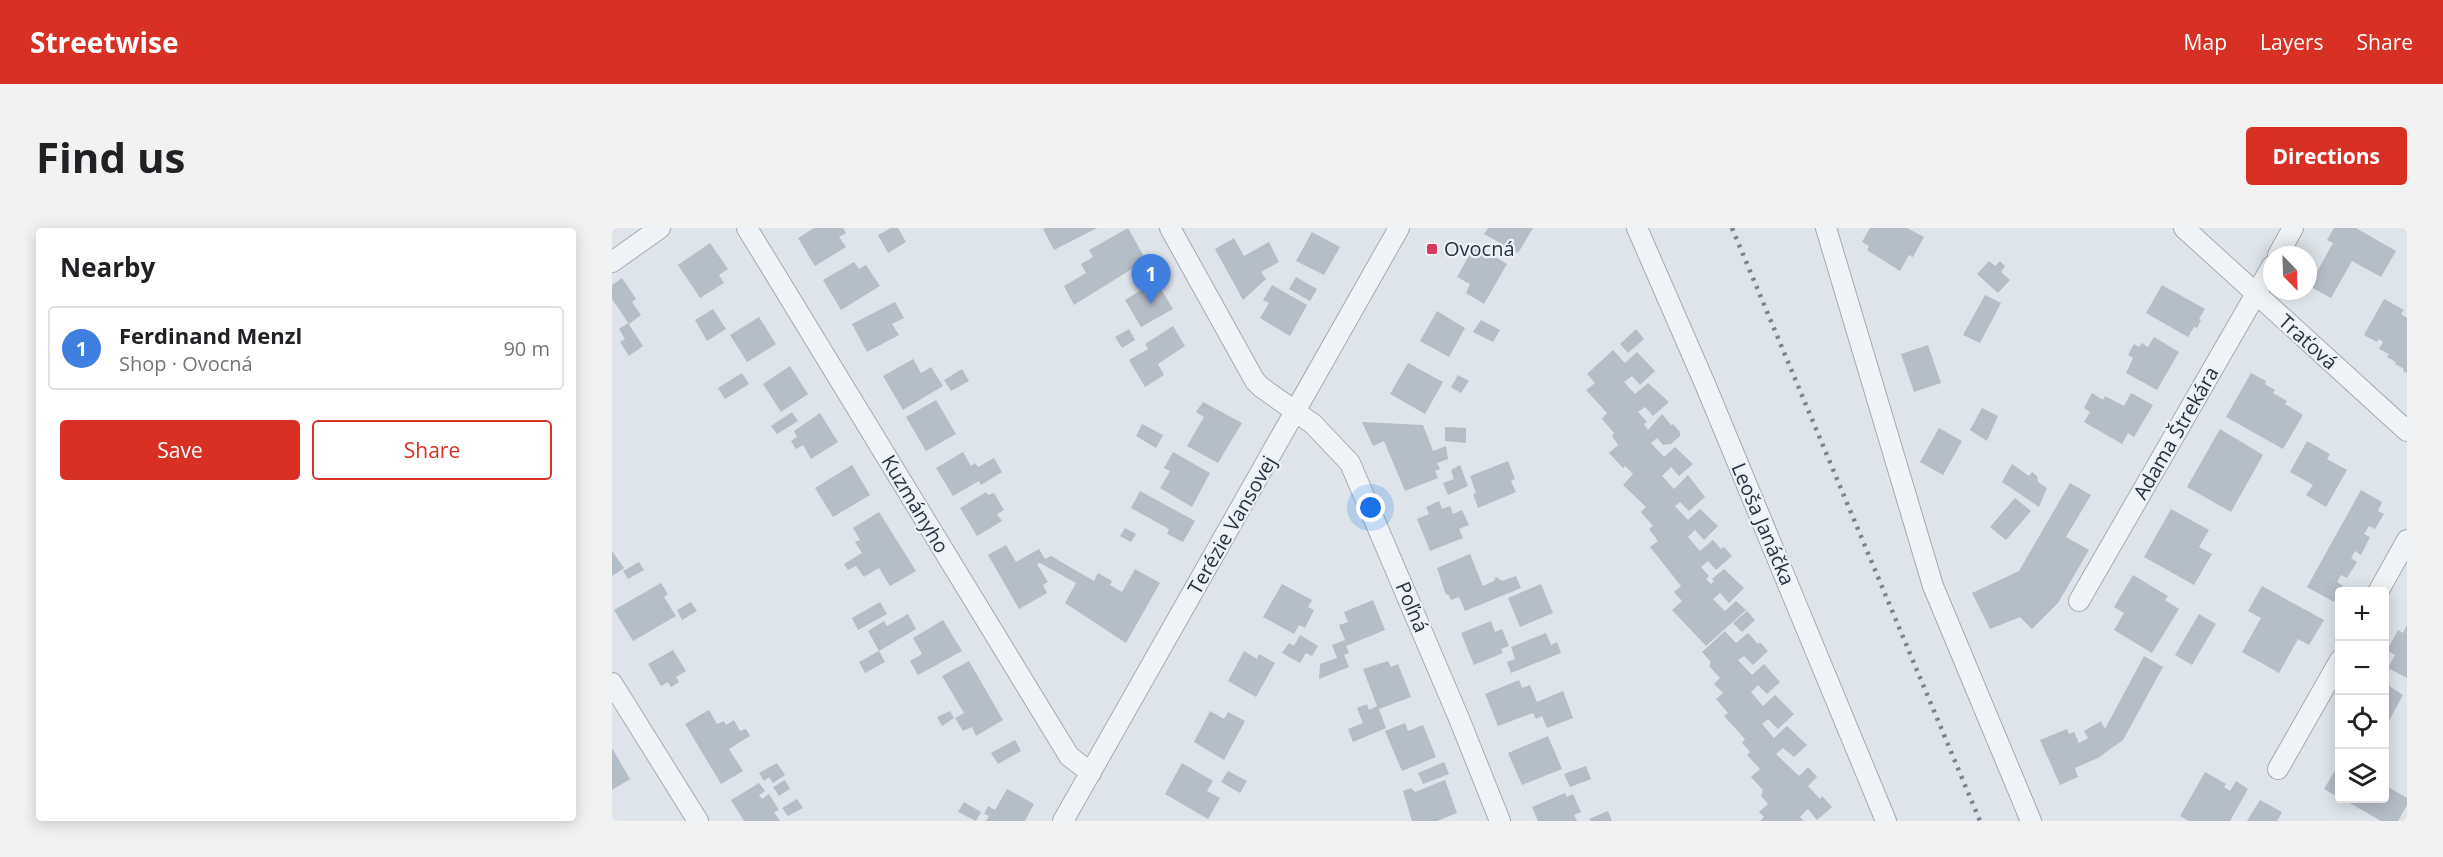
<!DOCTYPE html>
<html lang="en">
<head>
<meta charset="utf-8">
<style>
  body { margin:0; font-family:"Open Sans",sans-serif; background:#f2f2f2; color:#202124 }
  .controls { position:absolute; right:18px; bottom:18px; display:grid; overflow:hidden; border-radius:6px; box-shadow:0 3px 15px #0003 }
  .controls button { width:54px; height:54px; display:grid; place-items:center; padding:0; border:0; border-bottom:2px solid #e0e0e0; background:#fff; color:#202124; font:30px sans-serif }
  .compass { position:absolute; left:1651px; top:18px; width:54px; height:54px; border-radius:50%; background:#fff; box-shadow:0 3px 15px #0003; rotate:157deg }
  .you { position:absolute; left:759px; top:280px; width:21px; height:21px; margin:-15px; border:4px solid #fff; border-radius:50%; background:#1a73e8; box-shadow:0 0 0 9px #1a73e833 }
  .badge { display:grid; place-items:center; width:39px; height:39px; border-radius:50%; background:#d93025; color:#fff; font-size:20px; font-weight:700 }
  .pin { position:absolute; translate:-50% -50px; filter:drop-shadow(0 2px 3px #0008) }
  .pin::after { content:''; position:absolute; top:32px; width:21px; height:18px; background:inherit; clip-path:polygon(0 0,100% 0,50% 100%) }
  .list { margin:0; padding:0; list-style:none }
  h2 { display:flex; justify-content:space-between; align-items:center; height:78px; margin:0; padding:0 24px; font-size:26px }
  h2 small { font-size:20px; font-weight:400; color:#757577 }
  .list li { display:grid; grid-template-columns:39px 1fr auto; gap:18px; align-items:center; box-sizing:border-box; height:84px; margin:0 12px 12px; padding:0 12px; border:2px solid #e0e0e0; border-radius:6px }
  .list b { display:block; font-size:22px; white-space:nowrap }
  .list p { margin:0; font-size:20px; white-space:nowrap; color:#757577 }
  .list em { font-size:20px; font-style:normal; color:#757577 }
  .actions { display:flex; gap:12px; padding:18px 24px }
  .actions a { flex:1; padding:14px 0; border:2px solid #d93025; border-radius:6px; text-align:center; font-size:21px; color:#d93025 }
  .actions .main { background:#d93025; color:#fff }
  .icon { flex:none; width:33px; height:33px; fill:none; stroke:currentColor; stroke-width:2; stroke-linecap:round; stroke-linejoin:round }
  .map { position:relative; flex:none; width:1795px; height:593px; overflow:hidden; border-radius:6px }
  header { display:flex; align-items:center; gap:36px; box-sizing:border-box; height:84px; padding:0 30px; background:#d93025; color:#fff }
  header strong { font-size:28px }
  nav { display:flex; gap:33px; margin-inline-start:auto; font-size:21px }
  .intro { display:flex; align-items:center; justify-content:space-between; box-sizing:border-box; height:144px; padding:0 36px }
  h1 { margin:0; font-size:42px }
  .button { padding:15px 27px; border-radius:6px; background:#d93025; color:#fff; font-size:21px; font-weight:700 }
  main { display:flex; gap:36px; padding:0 36px }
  aside { flex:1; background:#fff; border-radius:6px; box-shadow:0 3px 15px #0003 }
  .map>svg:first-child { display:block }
  .building { fill:#b5bdc7 }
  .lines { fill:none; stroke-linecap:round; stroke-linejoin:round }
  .minor-casing { stroke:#a3abb4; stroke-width:22 }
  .minor { stroke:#f1f4f7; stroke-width:20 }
  .rail { stroke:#778594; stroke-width:4.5; stroke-dasharray:3 6; stroke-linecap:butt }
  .poi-dot { fill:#d93960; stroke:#eef2f7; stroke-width:2 }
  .labels { text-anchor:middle; stroke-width:4.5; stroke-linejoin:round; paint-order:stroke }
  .poi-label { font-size:20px; fill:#263342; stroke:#eef2f7; text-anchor:start }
  .street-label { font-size:20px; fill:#263342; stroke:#eef2f7 }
</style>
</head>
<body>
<header>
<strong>Streetwise</strong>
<nav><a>Map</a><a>Layers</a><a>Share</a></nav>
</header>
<div class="intro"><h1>Find us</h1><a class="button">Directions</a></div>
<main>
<aside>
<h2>Nearby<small></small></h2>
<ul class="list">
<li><span class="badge" style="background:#3f7fe0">1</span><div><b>Ferdinand Menzl</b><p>Shop · Ovocná</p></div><em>90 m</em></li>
</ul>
<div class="actions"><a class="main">Save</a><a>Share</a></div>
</aside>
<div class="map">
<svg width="1795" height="593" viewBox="0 0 1795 593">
  <rect width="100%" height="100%" fill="#dee4e9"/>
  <path class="building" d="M202,0H231L234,5L227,9L234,19L203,38L186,10Z
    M279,0H286L294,14L276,25L266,7Z
    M433,0H485L442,22L431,1Z
    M516,0L534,32L462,77L452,58L474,45L469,36L481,29L477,22Z
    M876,0H921L906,25L872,6Z
    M1258,0H1295L1312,9L1301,29L1297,27L1288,43L1255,22L1257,18L1250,14Z
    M1722,0H1744L1784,23L1769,49L1740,33L1719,70L1697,58L1721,15L1715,12Z
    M700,4L728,19L712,47L684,33Z
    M622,10L632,28L657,14L667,34L649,44L654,51L631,72L603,21Z
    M98,15L116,41L107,47L112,55L88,70L66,37Z
    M863,17L895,36L872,76L854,65L858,56L845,49Z
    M1377,33L1383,38L1388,33L1393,38L1389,44L1398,52L1386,65L1365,46Z
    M242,34L247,41L254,37L268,58L229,82L211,52Z
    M684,49L705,61L698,73L677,61Z
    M10,50L24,71L20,74L29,87L17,96L0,71V57Z
    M544,53L561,81L529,99L513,72Z
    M660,57L695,77L678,108L648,90L657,75L651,72Z
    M1550,57L1593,81L1587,91L1589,92L1585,100L1582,99L1576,109L1534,85Z
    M1373,67L1389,75L1368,115L1351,107Z
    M1772,71L1792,82L1789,86L1795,90V145L1791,143L1792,141L1783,136L1784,134L1775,129L1777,126L1767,121L1771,114L1767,111L1765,114L1752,107Z
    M283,74L292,90L280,96L287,107L255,124L240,96Z
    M101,81L114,101L95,113L83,92Z
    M825,83L853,100L837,129L808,113Z
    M147,89L164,116L135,134L118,107Z
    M869,92L888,102L881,114L861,104Z
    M16,95L31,118L17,128L8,114L13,111L7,101Z
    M561,98L573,118L546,136L552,147L533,159L517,132L536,121L533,116Z
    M517,101L523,112L510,120L503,109Z
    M1024,101L1032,111L1016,125L1008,116Z
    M1542,109L1567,124L1545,162L1514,145L1521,130L1516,127L1522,116L1527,119L1530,115L1536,119Z
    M1316,117L1329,155L1302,164L1289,126Z
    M1001,122L1013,135L1025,124L1043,143L1028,157L1020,148L1012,154L1023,166L1036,155L1057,174L1041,188L1033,179L1026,184L1035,194L1032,196L1036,202L1050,186L1059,197L1061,196L1068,204V208L1059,216L1051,217L1045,210L1039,215L1052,229L1063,219L1081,236L1067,248L1059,239L1050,248L1062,261L1076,247L1093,269L1077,283L1068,274L1063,278L1076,292L1088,281L1106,298L1092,312L1083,302L1076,309L1088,323L1101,312L1109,321L1112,319L1120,328L1104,342L1096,333L1089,339L1097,348L1094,351L1099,356L1102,353L1100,351L1112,341L1132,360L1117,375L1108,365L1101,371L1113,383L1124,373L1134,382L1094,418L1060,382L1070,373L1062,364L1069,358L1038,319L1046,313L1037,301L1041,298L1029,284L1034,279L1011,257L1021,246L1013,238L1011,240L997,225L1006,217L1000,208L1002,205L990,191L995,185L974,162L983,155L975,146Z
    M301,131L309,145L319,139L331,158L291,182L271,148Z
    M796,135L831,154L813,186L778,166Z
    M178,138L196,166L169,184L151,156Z
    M350,141L357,153L339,163L332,152Z
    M130,145L137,156L113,171L106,160Z
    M1639,145L1654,153L1653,156L1663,162L1661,165L1675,173L1673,176L1691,187L1671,221L1614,189Z
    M846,147L857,153L849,165L839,159Z
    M1480,165L1491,172L1493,168L1512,178L1519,165L1541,177L1522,209L1516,205L1510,216L1472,194L1478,184L1472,180Z
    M324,172L344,206L314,223L294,189Z
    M591,174L630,195L606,235L575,218L592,189L584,184Z
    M1370,180L1386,188L1375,213L1358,202Z
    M180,184L186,193L165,206L159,198Z
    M208,185L226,214L199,231L191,217L184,221L179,213L185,209L182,203Z
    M750,194L811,197L821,223L834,218L836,231L825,235L828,241L823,243L826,250L793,263L772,213L761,218Z
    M530,196L551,207L544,220L524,208Z
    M833,199L854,200V215L833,213Z
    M1327,200L1350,213L1331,247L1308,234Z
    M1608,201L1651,227L1619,284L1575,259Z
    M1695,213L1718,226L1715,231L1735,242L1714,279L1694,267L1701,257L1678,244Z
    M351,224L359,238L363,235L366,239L382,230L390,244L369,257L367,253L341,268L324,240Z
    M561,224L598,245L580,279L548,260L558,243L552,240Z
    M896,233L903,251L899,253L904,264L866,280L861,266L864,265L858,248Z
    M1400,236L1417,248L1420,244L1425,248L1426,254L1435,260L1427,279L1390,254Z
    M240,237L258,267L221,289L203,260Z
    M848,237L856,258L836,267L831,255L842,251L839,242Z
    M1458,255L1479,267L1454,309L1477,322L1446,375L1420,401L1408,389L1378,401L1360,365L1407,343Z
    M1749,262L1770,274L1766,283L1772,286L1763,301L1757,298L1752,306L1758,309L1749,327L1743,323L1739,330L1745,334L1735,350L1729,347L1725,354L1731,358L1722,374L1695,359Z
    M528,263L583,293L571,314L555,306L557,301L519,280Z
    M374,264L376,267L382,265L392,282L385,286L390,293L365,308L348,280Z
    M1403,270L1419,283L1394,312L1378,299Z
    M827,273L830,281L838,278L841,286L850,282L857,297L847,301L851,310L818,323L805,291L817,286L814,279Z
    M1559,281L1597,302L1587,319L1600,326L1582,357L1532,329Z
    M267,284L304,343L278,358L267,340L252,349L244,338L236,342L232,336L250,325L243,314L248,312L241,300Z
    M513,300L524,306L519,314L508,308Z
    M394,317L404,334L427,321L433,331L439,328L482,353L486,345L500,353L498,357L510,364L523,341L548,355L514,415L453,375L464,355L428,335L425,336L436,354L431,357L435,365L407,381L376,327Z
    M0,323L12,340L0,348Z
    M858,326L871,358L882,353L884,349L890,353L904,348L909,360L853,383L847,369L839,372L836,366L834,367L825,340Z
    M27,334L32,342L16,351L11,343Z
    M1521,347L1556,368L1553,372L1567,381L1540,425L1502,402L1512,385L1502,379Z
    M49,355L56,366L52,369L64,388L21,413L2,382Z
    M670,356L700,372L696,379L702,382L693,400L687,397L682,406L651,389Z
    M929,356L941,385L908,399L896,370Z
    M1650,358L1712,392L1697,417L1686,411L1667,445L1630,424L1649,390L1636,383Z
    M761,372L773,402L734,418L737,425L732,427L737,439L707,451L708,436L725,430L720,417L733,412L727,397L736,394L732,384Z
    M79,374L85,383L70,392L65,382Z
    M268,374L275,386L246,402L240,390Z
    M1135,383L1143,392L1130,404L1121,395Z
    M296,386L304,401L267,423L256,403L272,393L275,398Z
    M1587,386L1604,396L1580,437L1563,427Z
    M331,392L350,423L306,447L298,433L310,426L301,410Z
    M879,393L883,404L890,401L897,418L889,421L891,425L862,437L849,405Z
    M1795,397V450L1776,440L1783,427L1775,422L1786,402L1791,405Z
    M1113,403L1124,415L1136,405L1146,416L1148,414L1156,423L1141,437L1132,428L1126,432L1140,447L1152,436L1168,454L1155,466L1146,457L1139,464L1151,478L1163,467L1182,486L1166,501L1156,491L1150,496L1162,510L1175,498L1195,517L1182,529L1171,520L1164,526L1187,548L1196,539L1205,549L1196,558L1208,571L1210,568L1220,579L1205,592L1196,581L1188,589L1192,593H1148L1152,589L1147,584L1156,576L1149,568L1151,562L1139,549L1148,541L1135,527L1138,524L1130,515L1133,511L1112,488L1116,485L1104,471L1111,465L1102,456L1108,450L1097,438L1099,434L1090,424Z
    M934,405L939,417L945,414L949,425L899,445L895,434L903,431L899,419Z
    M688,407L706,418L700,428L694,425L688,435L670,425L677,415L682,418Z
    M61,422L74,443L64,449L67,454L59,459L56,454L49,458L36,436Z
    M267,423L273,434L253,445L247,434Z
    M632,423L645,431L647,426L663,435L644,469L616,453Z
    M1532,428L1551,439L1511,512L1486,530L1463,540L1466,549L1448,557L1428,512L1455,501L1457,506L1462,504L1467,515L1476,510L1472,503L1489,493L1493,501Z
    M357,433L391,492L364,508L360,499L351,503L343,490L352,485L330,448Z
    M776,433L779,439L786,436L799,469L767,481L774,500L741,514L736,501L751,495L745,480L755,476L757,482L765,478L751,441Z
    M907,452L910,460L918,457L925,474L951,463L961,490L935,500L930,488L924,491L921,485L886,498L873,466Z
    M1773,455L1791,467L1773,500Z
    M97,482L105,496L112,493L114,497L122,492L128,503L134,501L138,508L117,521L131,543L109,556L73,496Z
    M338,483L342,490L330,498L325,489Z
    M598,483L612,491L616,484L633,493L612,532L582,514Z
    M793,495L796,503L811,497L824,529L790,543L773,503Z
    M936,508L950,541L910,557L896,525Z
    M403,512L409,523L386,536L379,525Z
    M0,520L18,551L0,562Z
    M832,534L837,546L811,556L806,545Z
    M1728,534V570L1712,561Z
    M165,535L173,547L161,555L157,549L152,553L147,545Z
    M570,535L601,553L595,563L608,570L596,591L553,566Z
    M974,538L979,551L958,559L952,546Z
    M616,543L635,553L628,565L609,554Z
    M1593,544L1614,556L1612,559L1618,563L1624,553L1636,561L1618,593H1577L1568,588Z
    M173,552L178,561L167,568L161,559Z
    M833,552L845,585L825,593H800L791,563L799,560L803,564Z
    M147,555L153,563L147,567L150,571L157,566L167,582L162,584L168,593H132L119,572Z
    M1773,557L1795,570V577L1786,593H1769L1729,570H1772Z
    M395,561L422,576L413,593H374L377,588L372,586L376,578L383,582Z
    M953,565L955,569L961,566L969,584L962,587L965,593H926L920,579Z
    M185,571L191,580L176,588L170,580Z
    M1648,572L1670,584L1665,593H1635Z
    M352,574L369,584L364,593L346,584Z
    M996,583L1000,593H979L977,591Z"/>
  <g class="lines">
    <g class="minor-casing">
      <path id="minor" d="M135,0L457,528L479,545
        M558,0L643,153L649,159L701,196L738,235L846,488L888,593
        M1025,0L1093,156L1274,593
        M1214,0L1321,358L1419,593
        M1572,0L1795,203
        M1666,27L1681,0
        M0,34L48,0
        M1766,364L1795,312
        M1467,373L1660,38
        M0,455L86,593
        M1666,541L1728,432
        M451,593L787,0"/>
    </g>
    <use href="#minor" class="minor"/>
    <path class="rail" d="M1120,0L1368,593"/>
  </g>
  <rect class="poi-dot" x="814" y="15" width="12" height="12" rx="3"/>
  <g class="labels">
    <g class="poi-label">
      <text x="832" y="28">Ovocná</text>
    </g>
    <g class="street-label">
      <text transform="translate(1696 114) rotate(42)" y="7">Traťová</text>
      <text transform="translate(1564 205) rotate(-60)" y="7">Adama Štrekára</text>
      <text transform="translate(303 276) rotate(59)" y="7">Kuzmányho</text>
      <text transform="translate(1151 296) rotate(67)" y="7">Leoša Janáčka</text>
      <text transform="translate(620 297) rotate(-60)" y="7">Terézie Vansovej</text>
      <text transform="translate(800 379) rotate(67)" y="7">Poľná</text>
    </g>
  </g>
</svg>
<div class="controls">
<button>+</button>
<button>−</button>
<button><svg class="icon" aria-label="locate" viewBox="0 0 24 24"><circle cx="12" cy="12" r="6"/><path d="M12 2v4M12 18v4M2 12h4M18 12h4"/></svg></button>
<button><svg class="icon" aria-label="layers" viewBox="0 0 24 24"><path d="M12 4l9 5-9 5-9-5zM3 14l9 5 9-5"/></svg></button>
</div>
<svg class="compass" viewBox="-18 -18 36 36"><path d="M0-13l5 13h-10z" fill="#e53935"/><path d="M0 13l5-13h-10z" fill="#757577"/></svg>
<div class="you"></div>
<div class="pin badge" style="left:539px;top:76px;background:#3f7fe0">1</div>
</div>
</main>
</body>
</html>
